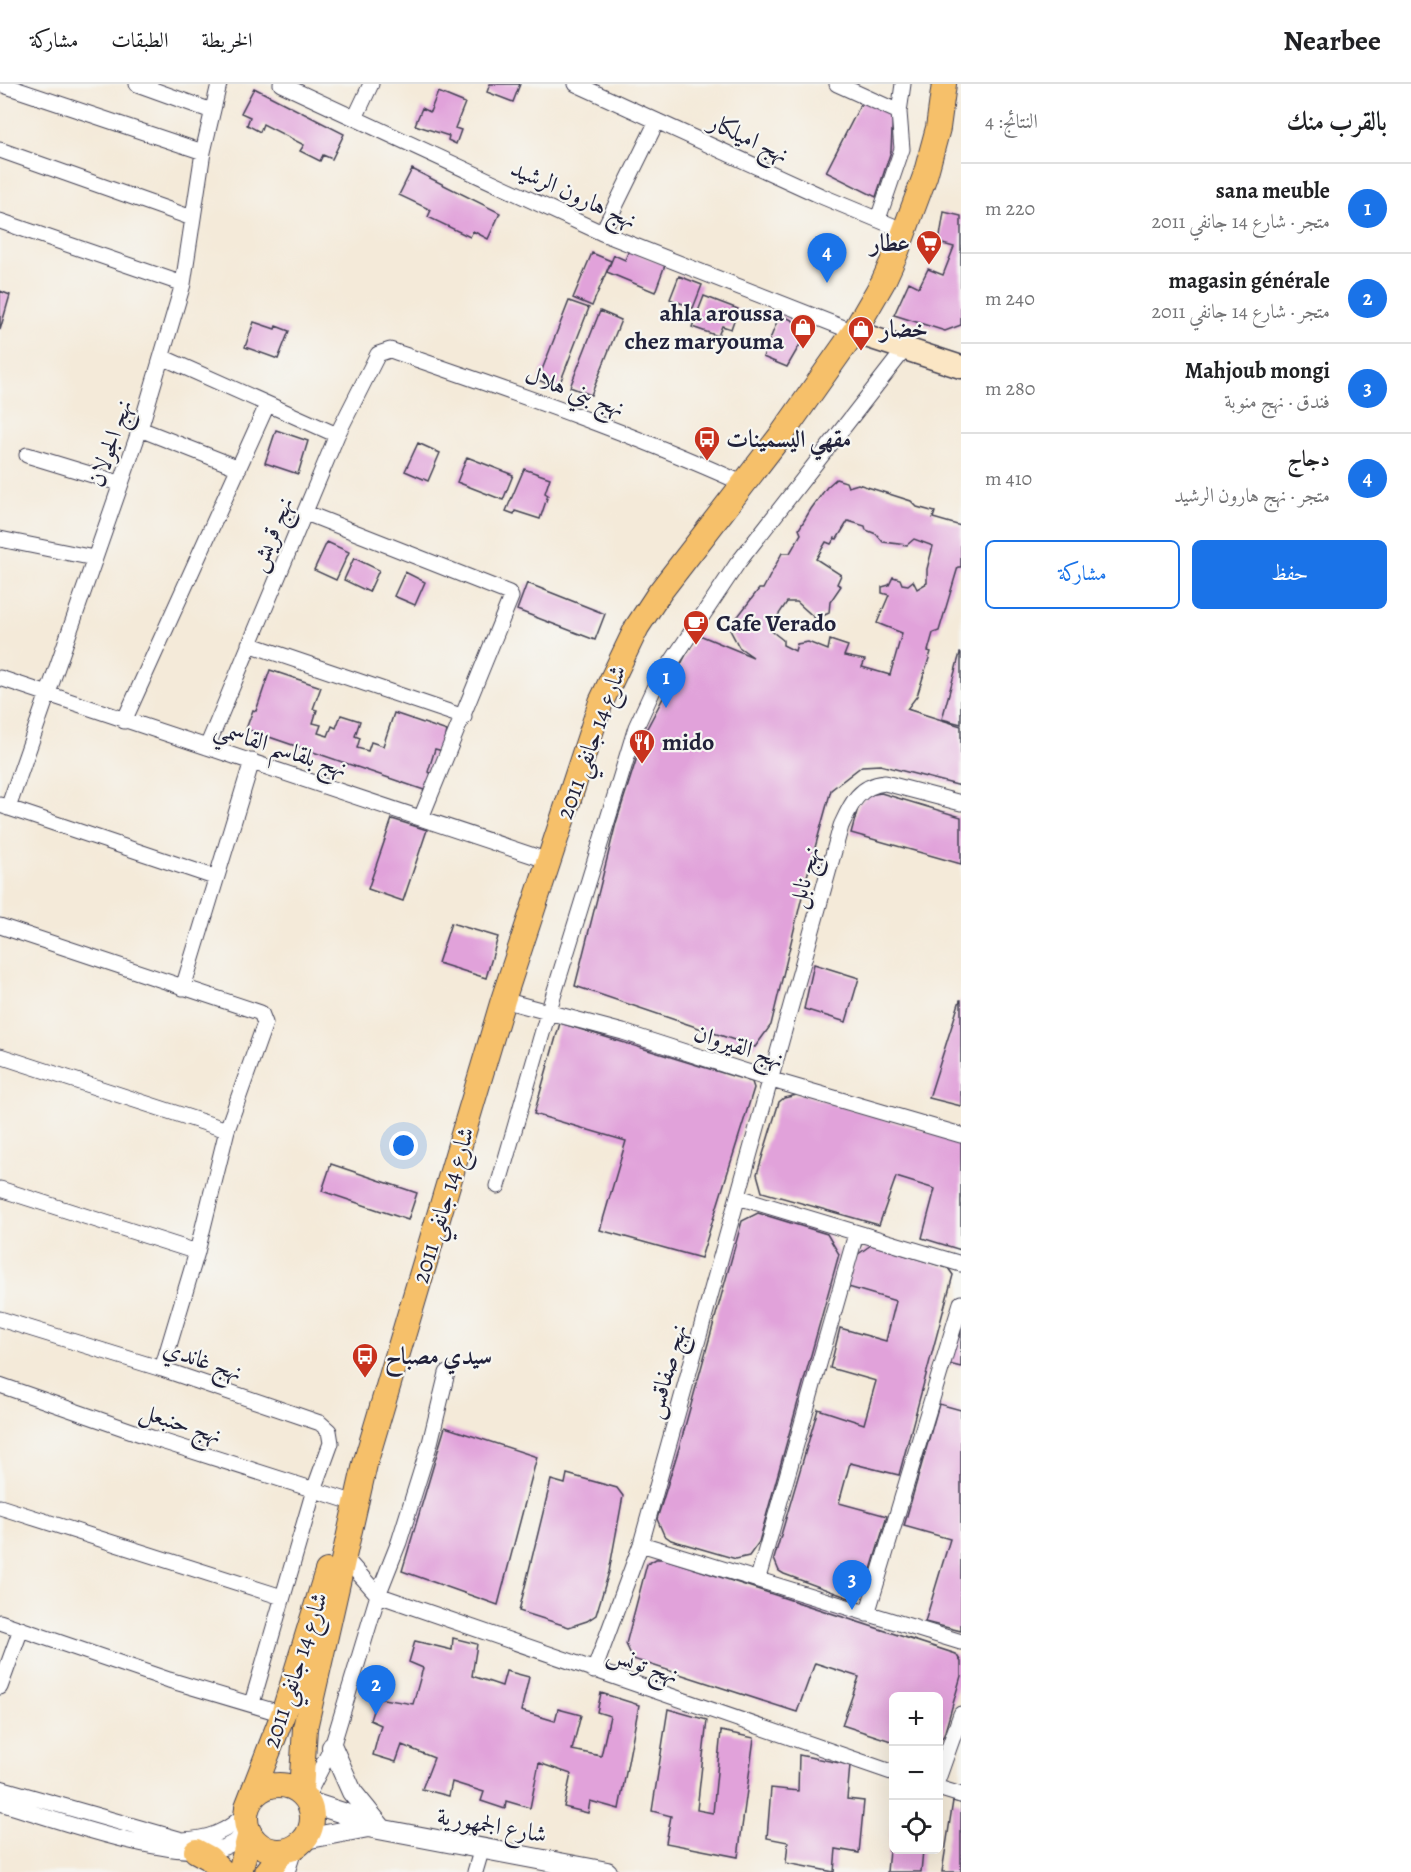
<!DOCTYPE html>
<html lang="ar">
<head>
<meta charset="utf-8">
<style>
  body { margin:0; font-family:Alegreya,Amiri,serif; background:#f6f6f6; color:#202124; direction:rtl }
  .controls { position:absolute; right:18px; bottom:18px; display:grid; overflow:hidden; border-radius:9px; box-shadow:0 6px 24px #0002 }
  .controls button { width:54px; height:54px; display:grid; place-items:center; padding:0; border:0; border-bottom:2px solid #e0e0e0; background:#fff; color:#202124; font:30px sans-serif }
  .you { position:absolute; left:404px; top:1062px; width:21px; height:21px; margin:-15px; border:4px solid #fff; border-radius:50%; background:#1a73e8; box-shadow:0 0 0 9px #1a73e833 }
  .badge { display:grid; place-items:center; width:39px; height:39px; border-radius:50%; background:#1a73e8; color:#fff; font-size:20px; font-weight:700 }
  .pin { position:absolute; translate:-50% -50px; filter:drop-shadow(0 2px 3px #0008) }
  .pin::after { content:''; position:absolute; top:32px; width:21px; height:18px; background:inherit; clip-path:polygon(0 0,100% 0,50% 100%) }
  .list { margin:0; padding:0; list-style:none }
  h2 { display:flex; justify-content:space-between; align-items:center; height:78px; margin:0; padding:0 24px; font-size:26px }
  h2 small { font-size:20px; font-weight:400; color:#757577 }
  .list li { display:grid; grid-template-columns:39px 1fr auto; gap:18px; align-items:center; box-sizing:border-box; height:90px; padding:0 24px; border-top:2px solid #e0e0e0 }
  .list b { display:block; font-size:22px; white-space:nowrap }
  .list p { margin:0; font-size:20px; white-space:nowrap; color:#757577 }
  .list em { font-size:20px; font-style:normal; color:#757577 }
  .actions { display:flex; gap:12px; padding:18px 24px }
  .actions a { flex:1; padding:14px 0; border:2px solid #1a73e8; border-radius:9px; text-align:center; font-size:21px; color:#1a73e8 }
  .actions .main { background:#1a73e8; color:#fff }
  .icon { flex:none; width:33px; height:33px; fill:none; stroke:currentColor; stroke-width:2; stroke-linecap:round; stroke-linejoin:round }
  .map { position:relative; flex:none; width:961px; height:1788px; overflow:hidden; direction:ltr }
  header { display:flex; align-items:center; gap:36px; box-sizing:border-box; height:84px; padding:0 30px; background:#fff; border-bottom:2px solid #e0e0e0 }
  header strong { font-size:28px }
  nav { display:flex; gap:33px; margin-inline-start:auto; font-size:21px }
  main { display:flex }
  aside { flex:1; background:#fff }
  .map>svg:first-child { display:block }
  .building { fill:#e1a2da; fill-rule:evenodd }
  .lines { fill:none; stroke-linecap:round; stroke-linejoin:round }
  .minor-casing { stroke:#424053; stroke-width:17 }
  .tertiary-casing { stroke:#424053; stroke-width:22 }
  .secondary-casing { stroke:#424053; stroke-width:25 }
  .primary-casing { stroke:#424053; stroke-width:26 }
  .minor { stroke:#fff; stroke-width:15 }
  .tertiary { stroke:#fff; stroke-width:20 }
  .secondary { stroke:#fbe6c4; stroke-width:22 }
  .primary { stroke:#f6c06b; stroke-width:24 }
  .labels { text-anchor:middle; stroke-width:4.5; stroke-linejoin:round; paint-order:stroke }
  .street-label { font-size:24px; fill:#22223b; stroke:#f6f6f2 }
  .poi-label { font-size:24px; font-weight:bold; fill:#22223b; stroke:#f6f6f2; text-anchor:start }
</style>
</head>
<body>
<header>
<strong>Nearbee</strong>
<nav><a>الخريطة</a><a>الطبقات</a><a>مشاركة</a></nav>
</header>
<main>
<aside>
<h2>بالقرب منك<small>النتائج: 4</small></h2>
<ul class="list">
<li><span class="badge">1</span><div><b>sana meuble</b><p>متجر · شارع 14 جانفي 2011</p></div><em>220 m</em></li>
<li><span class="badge">2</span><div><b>magasin générale</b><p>متجر · شارع 14 جانفي 2011</p></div><em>240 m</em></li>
<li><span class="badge">3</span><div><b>Mahjoub mongi</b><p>فندق · نهج منوبة</p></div><em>280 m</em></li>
<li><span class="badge">4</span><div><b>دجاج</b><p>متجر · نهج هارون الرشيد</p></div><em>410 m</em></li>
</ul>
<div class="actions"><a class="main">حفظ</a><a>مشاركة</a></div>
</aside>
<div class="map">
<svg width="961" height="1788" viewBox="0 0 961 1788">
  <rect width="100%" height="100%" fill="#f6f6f2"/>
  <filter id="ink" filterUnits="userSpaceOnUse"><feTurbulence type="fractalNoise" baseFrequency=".0167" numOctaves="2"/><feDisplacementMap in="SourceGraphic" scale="12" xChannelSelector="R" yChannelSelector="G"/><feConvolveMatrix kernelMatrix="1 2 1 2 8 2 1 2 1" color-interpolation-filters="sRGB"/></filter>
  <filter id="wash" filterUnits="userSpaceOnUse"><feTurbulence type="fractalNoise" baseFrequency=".008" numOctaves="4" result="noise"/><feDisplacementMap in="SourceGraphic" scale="24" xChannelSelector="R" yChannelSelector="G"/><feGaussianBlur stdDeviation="1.35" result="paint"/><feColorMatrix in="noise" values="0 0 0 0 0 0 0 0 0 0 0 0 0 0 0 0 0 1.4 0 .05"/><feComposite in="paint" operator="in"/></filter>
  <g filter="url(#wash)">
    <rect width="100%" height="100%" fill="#f4ead9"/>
    <g id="blocks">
      <path class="building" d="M490,0H520L513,18L487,8Z
        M254,4L344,50L332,75L323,71L320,77L300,67L304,61L263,40L260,48L247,41L250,33L241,29Z
        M438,8L465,19L455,44L461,46L456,60L448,56L449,52L415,41L422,24L430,28Z
        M864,14L893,26L891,67L876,113L826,88Z
        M412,85L500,129L488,155L473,147L470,153L428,133L431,126L399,111Z
        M944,128L961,132V241L945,247L894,231L909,198L919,203L928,185L943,191L954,163L939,159Z
        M629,166L665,181L655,208L607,188L614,171L625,176Z
        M592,169L611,177L592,222L573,214Z
        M679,192L702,201L693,224L670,215Z
        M0,207L10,211L0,246Z
        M704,212L738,225L731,245L722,242L718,252L692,243Z
        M569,217L589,224L558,304L538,296Z
        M600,227L621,236L591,311L570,303Z
        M780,230L809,245L787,283L763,273Z
        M254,238L275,245L276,242L289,247L278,275L245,263Z
        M276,346L308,357L298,390L265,379Z
        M418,359L440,369L428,397L405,387Z
        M467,373L513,391L503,416L457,398Z
        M524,385L550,394L545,409L548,411L540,435L515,427L514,430L506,427Z
        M836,395L846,398L848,403L858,400L911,417L917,423L935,428L933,434L961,442V483H958L939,547L933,549L928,567L931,568L917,612L907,625L961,642V702L880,681L862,682L831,706L806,796L771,941L755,963L575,902L616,739L645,648L697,550L753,573L739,563L729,544L759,505H763L782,469H790L801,450L799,445L811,425L827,403ZM848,437L865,442L866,446L876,450L883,458L907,461L914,455L933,462L927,485V499L917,505L913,497L908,501L902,500L900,495L893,493L889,501L882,503V509L889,511L877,539L902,549L890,591L862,583L865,576L844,572L848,562L830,556L828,566L808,558L797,560L795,567L783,561V556L769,545L787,518H797L816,535L829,529L830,518L841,502L837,500L841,491L816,475L826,458L831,460L835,454L837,455Z
        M327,458L349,468L336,496L314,486Z
        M354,474L379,486L369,508L344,496Z
        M405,488L425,498L415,521L394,512Z
        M527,499L605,530L595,556L517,526Z
        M960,569H961V640L942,635Z
        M270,586L321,603L313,625L317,626L313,639L321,641L318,649L328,652L332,642L336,644L341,631L360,637L355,652L360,654L357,664L368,667L371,658L383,662L394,629L447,647L443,667L435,665L428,688L433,690L427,707L246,645L253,626L256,627Z
        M881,709L961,733V780L851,749L859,720L869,711Z
        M392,735L427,746L403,817L368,805Z
        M451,839L498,853L486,894L438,879Z
        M814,880L859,894L846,938L804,925Z
        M960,916H961V1022L929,1014Z
        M560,939L752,998L754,1004L701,1174L600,1146L626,1057L534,1030Z
        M801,1010L961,1058V1166L922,1154L935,1105L896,1093L879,1141L762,1108L757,1090L779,1018L784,1014Z
        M331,1080L417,1109L408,1136L322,1107Z
        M758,1129L827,1150L839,1170L759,1458L749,1472L736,1475L671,1456L664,1451L657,1435L679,1364L742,1137Z
        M871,1161L948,1184L953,1191L899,1391L850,1379L839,1419L887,1432L865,1506L849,1514L784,1490L779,1487L774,1475L818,1325L864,1340L876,1297L830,1284L840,1244L886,1257L896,1217L845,1202L857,1171Z
        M961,1246V1283L949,1280Z
        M939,1320L961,1326V1547L925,1538L950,1455L904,1442Z
        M445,1343L537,1373L498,1521L402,1487Z
        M567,1390L617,1404L623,1412L609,1488L596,1531L587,1537L569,1543L519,1527L551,1396L565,1400Z
        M656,1475H665L956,1570L961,1578V1592L944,1651L939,1659V1612H894V1658L842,1641L859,1593L815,1579L797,1628L633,1575L626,1560L647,1480Z
        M453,1554L477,1560L472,1592L502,1602L506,1587L529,1593L521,1627L555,1637L558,1625L581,1631L572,1666L601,1672L610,1632L597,1628L601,1609L639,1621L619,1725L590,1717L588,1729L564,1723L571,1690L539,1679L530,1724L506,1717L505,1725L481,1717L484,1708L452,1698L449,1712L422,1705L434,1674L402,1661L396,1678L373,1671L381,1641L370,1636L377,1614L413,1620L423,1584L409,1578L415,1557L452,1566Z
        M668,1625L707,1636L697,1726L713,1729L721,1647L754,1654L738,1773L666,1759L671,1732L652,1727Z
        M799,1671L850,1681L847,1715L864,1717L859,1769L836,1765L834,1788L786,1779L788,1758L767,1754L771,1704L798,1707Z
        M953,1717L961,1719V1788H942Z
        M892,1732L894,1766H923L921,1788H887Z"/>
    </g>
  </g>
  <g filter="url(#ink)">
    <use href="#blocks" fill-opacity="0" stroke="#424053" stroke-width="1.5"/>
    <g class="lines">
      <g class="minor-casing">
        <path id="minor" d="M0,0L203,68
          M137,0L212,27
          M281,0L602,149L854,248
          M576,0L821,112L905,147
          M837,0L899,28
          M355,34L371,0
          M0,66L192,134
          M878,135L902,65L899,28L903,0
          M0,137L183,200
          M602,149L657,37
          M162,273L337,351
          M140,345L239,384
          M27,371L119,399
          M306,429L509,509L511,513L421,734
          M0,455L94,474
          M249,560L464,633
          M0,594L549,777
          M124,637L267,321
          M207,663L337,351L378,270L390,266C509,307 627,347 742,399
          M0,721L214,793
          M8,724L140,345L183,200L203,68L219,0
          M0,842L261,929L265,939L227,1046L197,1168L162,1285
          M183,904L252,677
          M503,916L623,948L772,996L961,1051
          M0,972L227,1046
          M498,1102L548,929L618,702L636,643L654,604L737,480L904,266
          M0,1105L197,1168
          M738,1113L961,1180
          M0,1235L162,1285L320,1339L329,1347L331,1359L314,1406L252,1619
          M0,1301L152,1354L349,1417
          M0,1423L282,1513
          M641,1460L961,1558
          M345,1474L378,1511L894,1689
          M758,1494L856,1150
          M867,1530L961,1219
          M0,1538L169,1596L283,1630
          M594,1587L641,1460L841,742C851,720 858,702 885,699L961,719
          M0,1603L21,1545
          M938,1695L961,1630
          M0,1704L182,1756C209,1755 227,1748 246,1729
          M938,1704L961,1711
          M306,1714L332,1663L378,1511L399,1458L430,1359L447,1289
          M0,1719C53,1734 166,1776 217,1765C230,1763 239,1754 248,1746
          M287,1788L295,1763
          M475,1788L482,1764"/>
      </g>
      <g class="tertiary-casing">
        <path id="tertiary" d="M332,1663L352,1708L382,1745
          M309,1718L343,1729L368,1743L607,1788
          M305,1755L368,1743"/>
      </g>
      <g class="secondary-casing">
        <path id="secondary" d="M854,248L961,283"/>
      </g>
      <g class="primary-casing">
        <path id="primary" d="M246 1734a33 33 0 1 1 66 0a33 33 0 1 1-66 0Z
          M301,1708L305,1644L365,1380L503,916L601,618L637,543L660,508L782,350L854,248L883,198L897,167L925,92L938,44L944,0
          M247,1723L283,1630L327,1487
          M196,1767L209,1774L223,1788
          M240,1788L250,1749
          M267,1788L283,1767"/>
      </g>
      <use href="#minor" class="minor"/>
      <use href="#tertiary" class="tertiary"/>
      <use href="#secondary" class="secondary"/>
      <use href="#primary" class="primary"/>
    </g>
  </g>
  <defs>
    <g id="supermarket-pin" transform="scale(1.35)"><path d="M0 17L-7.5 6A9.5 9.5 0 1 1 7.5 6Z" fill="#c8321e" stroke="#f6f6f2"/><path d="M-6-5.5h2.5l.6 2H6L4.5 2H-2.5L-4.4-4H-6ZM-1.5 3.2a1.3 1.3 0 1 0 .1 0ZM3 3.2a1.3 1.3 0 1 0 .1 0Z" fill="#fff"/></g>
    <g id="shop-pin" transform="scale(1.35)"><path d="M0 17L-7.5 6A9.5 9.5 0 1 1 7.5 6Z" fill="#c8321e" stroke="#f6f6f2"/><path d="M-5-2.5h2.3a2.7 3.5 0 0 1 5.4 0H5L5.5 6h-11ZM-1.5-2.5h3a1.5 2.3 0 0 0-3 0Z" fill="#fff"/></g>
    <g id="bus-pin" transform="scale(1.35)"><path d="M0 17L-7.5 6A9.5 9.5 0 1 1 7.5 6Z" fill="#c8321e" stroke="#f6f6f2"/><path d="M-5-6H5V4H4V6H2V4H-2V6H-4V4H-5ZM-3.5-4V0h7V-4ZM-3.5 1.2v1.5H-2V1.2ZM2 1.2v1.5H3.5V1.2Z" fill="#fff"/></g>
    <g id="cafe-pin" transform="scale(1.35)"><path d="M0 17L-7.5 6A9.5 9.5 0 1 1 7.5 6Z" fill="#c8321e" stroke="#f6f6f2"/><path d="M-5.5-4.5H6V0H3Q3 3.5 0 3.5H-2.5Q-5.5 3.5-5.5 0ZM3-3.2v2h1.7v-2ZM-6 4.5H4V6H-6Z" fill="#fff"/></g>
    <g id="restaurant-pin" transform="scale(1.35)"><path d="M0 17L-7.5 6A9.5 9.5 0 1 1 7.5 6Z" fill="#c8321e" stroke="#f6f6f2"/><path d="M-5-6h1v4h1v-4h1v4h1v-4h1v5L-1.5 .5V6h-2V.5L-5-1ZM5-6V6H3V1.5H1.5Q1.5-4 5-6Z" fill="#fff"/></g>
  </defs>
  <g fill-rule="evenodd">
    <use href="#supermarket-pin" x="929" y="159"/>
    <use href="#shop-pin" x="803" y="243"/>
    <use href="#shop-pin" x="861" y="245"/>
    <use href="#bus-pin" x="707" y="355"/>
    <use href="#cafe-pin" x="696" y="539"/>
    <use href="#restaurant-pin" x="642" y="658"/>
    <use href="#bus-pin" x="365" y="1272"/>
  </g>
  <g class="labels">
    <g class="street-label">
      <text transform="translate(749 54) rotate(25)" y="8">نهج اميلكار</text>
      <text transform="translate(574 110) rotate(24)" y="8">نهج هارون الرشيد</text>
      <text transform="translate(575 307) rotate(20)" y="8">نهج بني هلال</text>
      <text transform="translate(110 359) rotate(-71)" y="8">نهج الجولان</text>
      <text transform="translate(271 450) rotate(-67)" y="8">نهج قريش</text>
      <text transform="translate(591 658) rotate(-70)" y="8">شارع 14 جانفي 2011</text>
      <text transform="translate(281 664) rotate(18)" y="8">نهج بلقاسم القاسمي</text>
      <text transform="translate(804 793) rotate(-75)" y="8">نهج نابل</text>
      <text transform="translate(739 962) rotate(18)" y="8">نهج القيروان</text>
      <text transform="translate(443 1121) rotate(-73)" y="8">شارع 14 جانفي 2011</text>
      <text transform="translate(203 1276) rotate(19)" y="8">نهج غاندي</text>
      <text transform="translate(666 1287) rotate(-74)" y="8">نهج صفاقس</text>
      <text transform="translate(181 1339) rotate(18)" y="8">نهج حنبعل</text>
      <text transform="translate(643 1580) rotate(19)" y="8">نهج تونس</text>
      <text transform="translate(295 1586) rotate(-72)" y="8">شارع 14 جانفي 2011</text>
      <text transform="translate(492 1741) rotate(10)" y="8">شارع الجمهورية</text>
    </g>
    <g class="poi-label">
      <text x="910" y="167" text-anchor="end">عطار</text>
      <text x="784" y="237" text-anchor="end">ahla aroussa<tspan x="784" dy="28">chez maryouma</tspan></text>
      <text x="880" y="253">خضار</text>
      <text x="726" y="363">مقهي اليسمينات</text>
      <text x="716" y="547">Cafe Verado</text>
      <text x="662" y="666">mido</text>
      <text x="385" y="1280">سيدي مصباح</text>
    </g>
  </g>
</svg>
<div class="controls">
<button>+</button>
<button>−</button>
<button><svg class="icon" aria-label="locate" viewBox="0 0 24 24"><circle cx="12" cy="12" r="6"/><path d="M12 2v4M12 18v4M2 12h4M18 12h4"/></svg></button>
</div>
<div class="you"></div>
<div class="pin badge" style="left:666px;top:624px">1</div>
<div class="pin badge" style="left:376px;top:1631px">2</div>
<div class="pin badge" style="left:852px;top:1526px">3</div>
<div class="pin badge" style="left:827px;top:199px">4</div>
</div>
</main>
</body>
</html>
